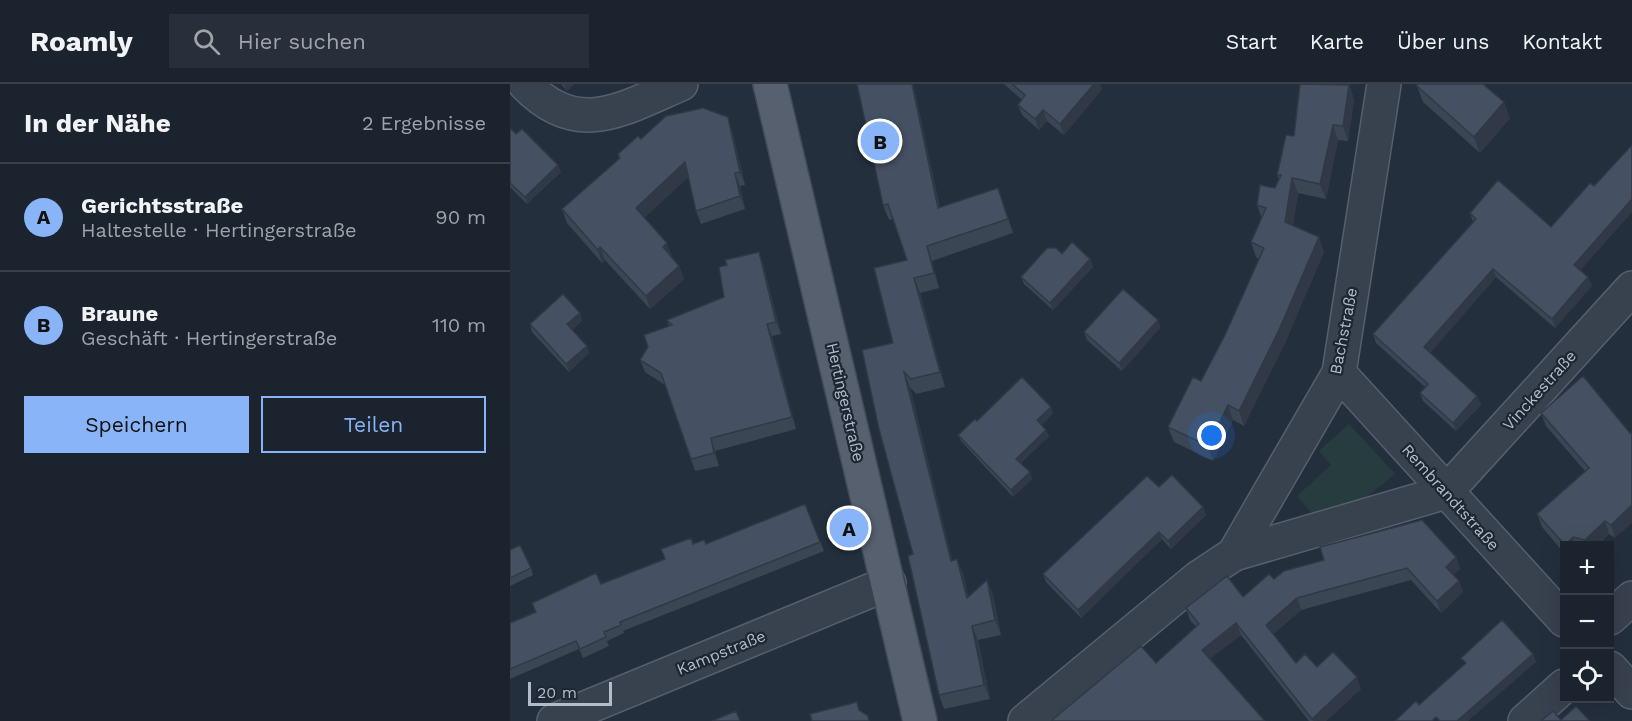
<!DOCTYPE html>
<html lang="de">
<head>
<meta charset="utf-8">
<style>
  body { margin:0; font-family:"Work Sans",sans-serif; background:#282f3a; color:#f1f3f6 }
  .controls { position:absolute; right:18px; bottom:18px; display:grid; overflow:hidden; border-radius:0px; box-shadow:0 6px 24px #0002 }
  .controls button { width:54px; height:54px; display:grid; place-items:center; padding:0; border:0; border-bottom:2px solid #39404a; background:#1b232e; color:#f1f3f6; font:30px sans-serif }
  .scale { position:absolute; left:18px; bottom:15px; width:84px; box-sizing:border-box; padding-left:6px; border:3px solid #b4bcc9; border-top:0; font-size:16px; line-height:21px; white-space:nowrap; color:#b4bcc9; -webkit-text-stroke:4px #1d2633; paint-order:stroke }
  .you { position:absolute; left:702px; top:352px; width:21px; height:21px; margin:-15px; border:4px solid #fff; border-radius:50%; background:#1a73e8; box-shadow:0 0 0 9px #1a73e833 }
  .badge { display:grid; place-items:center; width:39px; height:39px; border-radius:50%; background:#8ab4f8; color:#111; font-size:20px; font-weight:700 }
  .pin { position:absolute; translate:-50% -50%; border:3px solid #fff; box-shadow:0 2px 6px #0006 }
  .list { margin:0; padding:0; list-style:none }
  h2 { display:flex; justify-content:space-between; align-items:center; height:78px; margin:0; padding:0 24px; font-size:26px }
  h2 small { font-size:20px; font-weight:400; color:#a0a4aa }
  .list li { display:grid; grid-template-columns:39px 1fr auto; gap:18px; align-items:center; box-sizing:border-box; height:108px; padding:0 24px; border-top:2px solid #39404a }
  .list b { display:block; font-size:22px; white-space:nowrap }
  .list p { margin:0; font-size:20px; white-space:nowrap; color:#a0a4aa }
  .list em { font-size:20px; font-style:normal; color:#a0a4aa }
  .actions { display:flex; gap:12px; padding:18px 24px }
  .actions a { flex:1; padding:14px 0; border:2px solid #8ab4f8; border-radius:0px; text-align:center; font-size:21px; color:#8ab4f8 }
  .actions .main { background:#8ab4f8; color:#111 }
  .icon { flex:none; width:33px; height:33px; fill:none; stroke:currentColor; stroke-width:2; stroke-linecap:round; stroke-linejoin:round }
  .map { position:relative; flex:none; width:1122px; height:637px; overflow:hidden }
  header { display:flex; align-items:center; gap:36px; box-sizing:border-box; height:84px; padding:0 30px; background:#1b232e; border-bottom:2px solid #39404a }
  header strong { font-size:28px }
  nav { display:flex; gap:33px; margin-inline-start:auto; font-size:21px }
  .search { width:420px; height:54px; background:#282f3a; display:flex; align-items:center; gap:15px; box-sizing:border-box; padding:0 21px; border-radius:0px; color:#a0a4aa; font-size:22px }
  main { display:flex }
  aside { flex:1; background:#1b232e }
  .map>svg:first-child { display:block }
  .green { fill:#263c3f }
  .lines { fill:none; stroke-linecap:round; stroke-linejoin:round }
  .minor-casing { stroke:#565f6c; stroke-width:36 }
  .major-casing { stroke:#414a57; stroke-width:36 }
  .minor { stroke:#38414e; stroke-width:33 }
  .major { stroke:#56606e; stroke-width:33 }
  .wall { fill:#3b4654 }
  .shaded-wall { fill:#303945 }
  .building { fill:#455162; stroke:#303945; stroke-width:1.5 }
  .labels { text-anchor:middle; stroke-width:4.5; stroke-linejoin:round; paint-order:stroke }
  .street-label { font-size:16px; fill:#b4bcc9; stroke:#1d2633 }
</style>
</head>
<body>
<header>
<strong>Roamly</strong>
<div class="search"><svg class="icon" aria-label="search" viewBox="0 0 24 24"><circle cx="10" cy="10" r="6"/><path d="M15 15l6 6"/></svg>Hier suchen</div>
<nav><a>Start</a><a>Karte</a><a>Über uns</a><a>Kontakt</a></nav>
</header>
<main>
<aside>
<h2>In der Nähe<small>2 Ergebnisse</small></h2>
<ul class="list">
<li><span class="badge">A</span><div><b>Gerichtsstraße</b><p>Haltestelle · Hertingerstraße</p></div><em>90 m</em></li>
<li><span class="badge">B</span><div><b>Braune</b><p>Geschäft · Hertingerstraße</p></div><em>110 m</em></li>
</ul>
<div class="actions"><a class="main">Speichern</a><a>Teilen</a></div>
</aside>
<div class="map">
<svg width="1122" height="637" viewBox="0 0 1122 637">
  <rect width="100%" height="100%" fill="#242f3e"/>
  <path class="green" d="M839,340L885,390L854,415L806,434L787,412L821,381L809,367Z"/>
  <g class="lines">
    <g class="minor-casing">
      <path id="minor" d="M15,0C68,55 112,25 171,0
        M829,289L1054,536
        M724,470L936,408L1122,204
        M1100,534L1122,514
        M1100,584L1122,608
        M44,637L379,499
        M515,637L688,494L724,470L829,289L874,0
        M1015,637L1054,602"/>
    </g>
    <g class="major-casing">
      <path id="major" d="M260,0L410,637"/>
    </g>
    <use href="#minor" class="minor"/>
    <use href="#major" class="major"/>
  </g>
  <path class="wall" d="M51,0H64L57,7Z
    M494,0H590L592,5L554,51L537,37L529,46L512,31L508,21L512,16Z
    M790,0H840V3L844,16L838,57L828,56L816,115L788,109L783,141L814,168L774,261L734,342L723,336L703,377L664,358L658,343L691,297L715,251L749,175L746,173L741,158L752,135L747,121L765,104L769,96L767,91L784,52Z
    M907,2L1000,34L970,69L913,18Z
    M404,4L430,124L493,119L503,149L422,177L429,204L410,209L435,303L406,310L400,303L442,476L453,489L458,513L477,496L483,511L491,551L468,556L480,615L434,625L429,611L403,470L383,259L397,176L383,135L379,136L373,121Z
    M0,44L51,88L17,120L0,103Z
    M222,46L235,101L230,102L235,125L191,140L186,127L178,93L135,133L162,172L161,173L169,182L174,195L140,225L95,176L92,179L57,139L52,125L109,75L108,70L131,55Z
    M1084,102L1122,128L1070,186L1078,193L1082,202L1045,244L986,193L920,269L967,312L971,321L946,347L913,317L910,309L915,303L866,259L863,250L963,138L960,129L1041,143Z
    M249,168L253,180L271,250L262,252L286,345L205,367L209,382L185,387L155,301L135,288L130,276L159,242L157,236L214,213L217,181Z
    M552,170L580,175L583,183L543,226L514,200L511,193Z
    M72,236L62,246L77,262L79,269L59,288L22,248L20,240Z
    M648,236L650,244L612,287L577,256L574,248Z
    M1073,292L1105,454L1099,450L1088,462H1054V469L1032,443L1027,430L1075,387L1036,342L1031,329Z
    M543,329L532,341L536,346L539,352L511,379L522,395L503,413L451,357L448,351L467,337Z
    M649,403L693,423L696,431L661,465L652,455L571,534L536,498L533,490Z
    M295,420L314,467L113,547L114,549L97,557L99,562L73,574L69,565L0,595V539L25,528L22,519L91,500L155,475L183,460H196Z
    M0,466L21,484L23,491L0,502Z
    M946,473L950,485L943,491L949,497L953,508L931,529L901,496L791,526L763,550L786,579L807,583L851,605L816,637H799L731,551L699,575L646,579L686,543L680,536L676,524L733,513L764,495Z"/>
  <path class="shaded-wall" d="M54,0H64L57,7Z
    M402,0H403L404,4L433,139L428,124Z
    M584,0H590L592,5L554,51L550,40Z
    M833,0H840V3L844,16L838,57L833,42Z
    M994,18L1000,34L970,69L964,53Z
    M533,26L537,37L529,46L525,35Z
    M218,33L222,46L235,101L230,88Z
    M823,41L828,56L816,115L810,100Z
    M175,78L180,92L131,137L126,124Z
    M48,81L51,88L17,120L15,113Z
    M225,89L230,102L235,125L230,112Z
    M782,94L788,109L781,153L775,138Z
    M1122,115V128L1067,190L1064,181Z
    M809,153L814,168L774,261L734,342L729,327Z
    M157,159L162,172L158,176L153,163Z
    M417,162L422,177L429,204L424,189Z
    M90,163L95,176L92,179L88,166Z
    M249,168L253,180L271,250L266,238Z
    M580,175L583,183L543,226L540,219Z
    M169,182L174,195L140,225L136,212Z
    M983,185L986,193L918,272L914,263Z
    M1078,193L1082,202L1045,244L1042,235Z
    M404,194L410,209L435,303L430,288Z
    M70,229L72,236L60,248L57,240Z
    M648,236L650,244L612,287L609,279Z
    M257,240L262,252L286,345L282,333Z
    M77,262L79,269L59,288L56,280Z
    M394,288L400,303L446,491L441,477Z
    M967,312L971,321L946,347L943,339Z
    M718,321L723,336L703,377L698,362Z
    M541,323L543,329L530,343L527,336Z
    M536,346L539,352L509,381L506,375Z
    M201,354L205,367L209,382L204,369Z
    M520,388L522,395L503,413L501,406Z
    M1122,421V439L1105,454L1101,441Z
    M693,423L696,431L661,465L658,457Z
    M1095,437L1099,450L1088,462H1077L1075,456Z
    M649,448L652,455L571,534L568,526Z
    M1063,453L1066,462H1055Z
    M946,473L950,485L940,494L936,483Z
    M447,475L453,489L462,529L457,514Z
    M477,496L483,511L491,551L485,536Z
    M949,497L953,508L931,529L927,517Z
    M787,514L791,526L760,552L756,541Z
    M726,539L731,551L696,578L692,566Z
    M462,542L468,556L480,615L474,601Z
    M1023,570L1026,578L958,637H947Z
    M847,593L851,605L816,637H803L802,635Z"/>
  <path class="building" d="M347,0H402L428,124L488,104L498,135L417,162L424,189L404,194L430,288L401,295L394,288L441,477L447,475L457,514L477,496L485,536L462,542L474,601L429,611L398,472L403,470L369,345L352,266L383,259L364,184L397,176L378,120L373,121Z
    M502,0H584L550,40L533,26L525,35L508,21L515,11Z
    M790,0L839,1L833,42L823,41L810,100L782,94L775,138L809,153L769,246L729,327L718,321L698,362L658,343L683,293L691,297L715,251L754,164L741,158L756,124L747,121L750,101L765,104L771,91H767L776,51L784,52Z
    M907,0H973L994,18L964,53L907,2Z
    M193,24L218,33L230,88L225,89L230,112L186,127L175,78L126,124L157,159L153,163L169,182L136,212L90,163L88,166L52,125L110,74L108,70L128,52L131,55L156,32Z
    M0,44L6,50L12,45L48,81L15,113L0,99Z
    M1122,61V115L1064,181L1078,193L1042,235L983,185L914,263L967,312L943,339L910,309L918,300L863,250L966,135L960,129L988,96L1041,143L1080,99L1084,102Z
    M562,158L580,175L540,219L511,193L537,164H546L552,170Z
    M249,168L266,238L257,240L282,333L201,354L204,369L181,375L151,289L130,276L138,263L134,251L162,241L157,236L214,213L209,183L217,181L215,176Z
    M613,205L648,236L609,279L574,248Z
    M53,210L70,229L57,240L77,262L56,280L20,240Z
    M1073,292L1120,349L1122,348V421L1101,441L1095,437L1075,456L1063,453L1055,461L1027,430L1079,384L1031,329Z
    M512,293L541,323L527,336L536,346L506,375L520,388L501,406L448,351L465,335L467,337Z
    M662,391L693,423L658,457L649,448L568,526L533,490L637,392L649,403Z
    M295,420L310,458L110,538L111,541L94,548L96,553L70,565L66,557L0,585V539L26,528L22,519L86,489L91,500L155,475L151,465L181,454L183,460L194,456L196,460Z
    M912,436L946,473L936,483L949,497L927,517L897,484L787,514L756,541L786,579L795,570L807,583L823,568L847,593L802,635L726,539L692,566L755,637H541L631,562L646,579L689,540L676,524L717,492L733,513L759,490L764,495L774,487L814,476L810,463Z
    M10,461L21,484L0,494V466Z
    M992,536L1023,570L947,637H930L926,633L922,637H885L906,617L909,621L956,579L951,574Z
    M347,618L349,626L358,632L359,637H302L300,630Z
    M1066,622L1080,637H1031L1043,627L1051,636Z
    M226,627L230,637H202Z"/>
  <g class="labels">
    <g class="street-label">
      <text transform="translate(833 247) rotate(-79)" y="6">Bachstraße</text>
      <text transform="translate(1029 306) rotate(-48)" y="6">Vinckestraße</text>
      <text transform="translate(336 318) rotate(77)" y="6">Hertingerstraße</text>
      <text transform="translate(941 413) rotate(48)" y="6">Rembrandtstraße</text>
      <text transform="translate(211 568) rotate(-22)" y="6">Kampstraße</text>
    </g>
  </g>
</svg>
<div class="controls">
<button>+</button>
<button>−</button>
<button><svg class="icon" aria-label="locate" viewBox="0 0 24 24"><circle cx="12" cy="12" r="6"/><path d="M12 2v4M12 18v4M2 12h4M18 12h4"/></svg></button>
</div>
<div class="scale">20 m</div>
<div class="you"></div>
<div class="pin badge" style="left:339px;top:444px">A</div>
<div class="pin badge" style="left:370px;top:57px">B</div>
</div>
</main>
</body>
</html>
